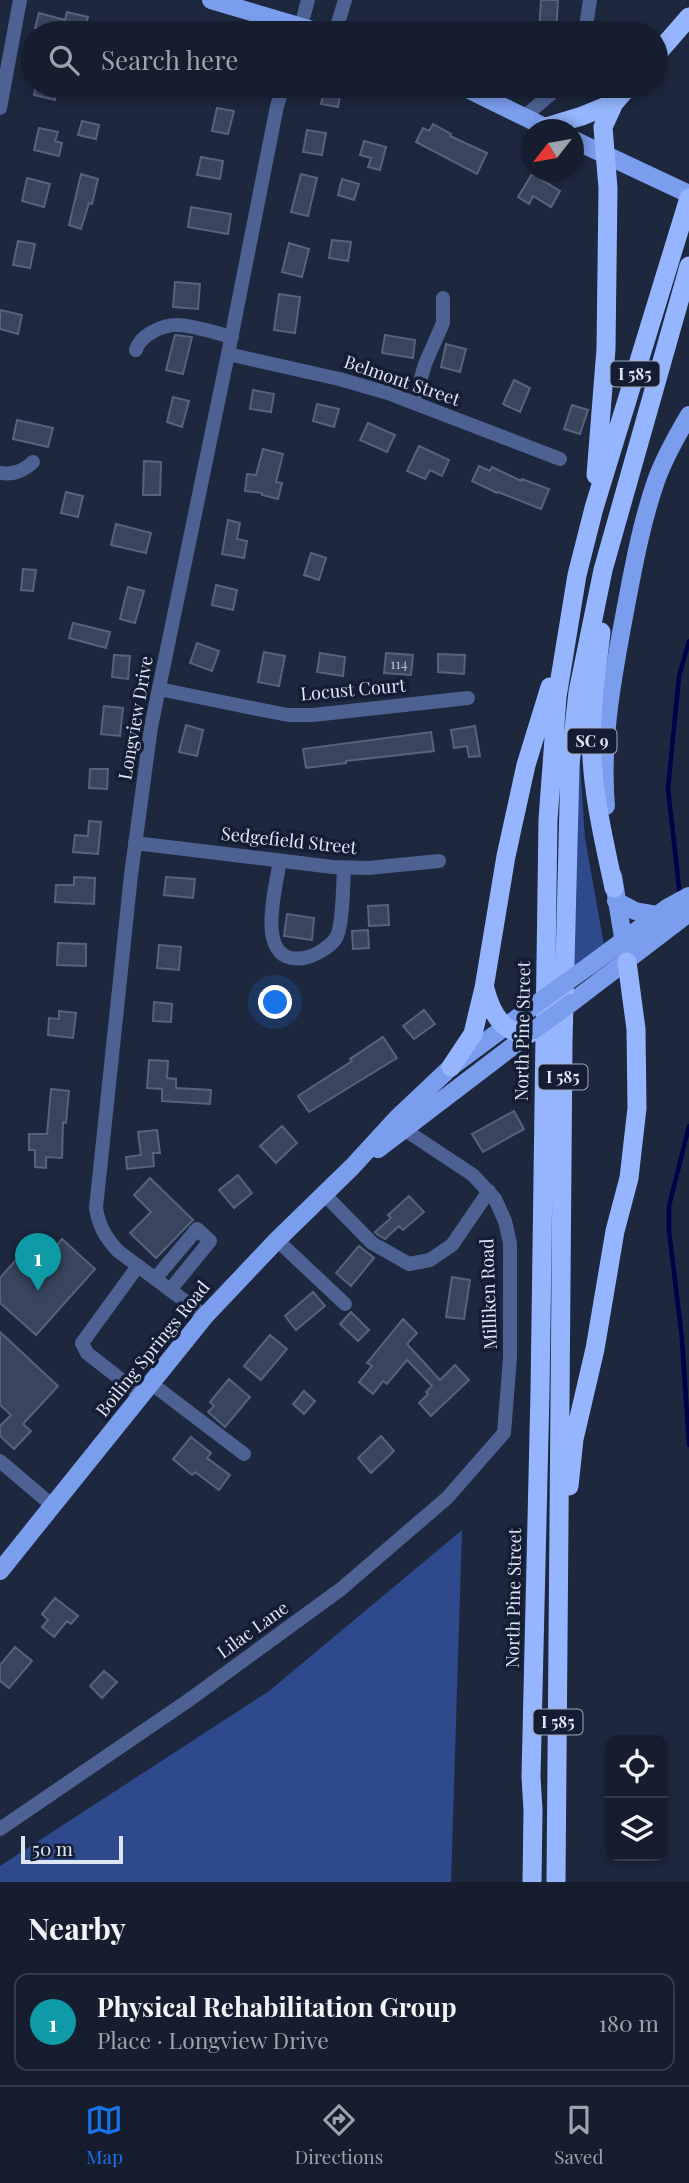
<!DOCTYPE html>
<html lang="en">
<head>
<meta charset="utf-8">
<style>
  body { margin:0; font-family:"Playfair Display",serif; background:#232a3a; color:#f1f3f6 }
  .controls { position:absolute; right:21px; bottom:21px; display:grid; overflow:hidden; border-radius:14px; box-shadow:0 4px 10px #0003 }
  .controls button { width:63px; height:63px; display:grid; place-items:center; padding:0; border:0; border-bottom:2px solid #353b4a; background:#161d2e; color:#f1f3f6; font:35px sans-serif }
  .compass { position:absolute; left:521px; top:119px; width:63px; height:63px; border-radius:50%; background:#161d2e; box-shadow:0 4px 10px #0003; rotate:239deg }
  .scale { position:absolute; left:21px; bottom:18px; width:102px; box-sizing:border-box; padding-left:7px; border:4px solid #dee5f4; border-top:0; font-size:19px; line-height:24px; white-space:nowrap; color:#dee5f4; -webkit-text-stroke:5px #141d33; paint-order:stroke }
  .you { position:absolute; left:276px; top:1003px; width:24px; height:24px; margin:-18px; border:5px solid #fff; border-radius:50%; background:#1a73e8; box-shadow:0 0 0 10px #1a73e833 }
  .badge { display:grid; place-items:center; width:46px; height:46px; border-radius:50%; background:#1a73e8; color:#fff; font-size:23px; font-weight:700 }
  .pin { position:absolute; translate:-50% -58px; filter:drop-shadow(0 2px 4px #0008) }
  .pin::after { content:''; position:absolute; top:37px; width:24px; height:21px; background:inherit; clip-path:polygon(0 0,100% 0,50% 100%) }
  .list { margin:0; padding:0; list-style:none }
  h2 { display:flex; justify-content:space-between; align-items:center; height:91px; margin:0; padding:0 28px; font-size:30px }
  h2 small { font-size:23px; font-weight:400; color:#9ea2aa }
  .list li { display:grid; grid-template-columns:46px 1fr auto; gap:21px; align-items:center; box-sizing:border-box; height:98px; margin:0 14px 14px; padding:0 14px; border:2px solid #353b4a; border-radius:14px }
  .list b { display:block; font-size:26px; white-space:nowrap }
  .list p { margin:0; font-size:23px; white-space:nowrap; color:#9ea2aa }
  .list em { font-size:23px; font-style:normal; color:#9ea2aa }
  .icon { flex:none; width:38px; height:38px; fill:none; stroke:currentColor; stroke-width:2; stroke-linecap:round; stroke-linejoin:round }
  .map { position:relative; flex:none; width:689px; height:1882px; overflow:hidden }
  .search { position:absolute; background:#161d2e; box-shadow:0 4px 10px #0003; left:21px; right:21px; top:21px; height:77px; display:flex; align-items:center; gap:18px; box-sizing:border-box; padding:0 24px; border-radius:38px; color:#9ea2aa; font-size:26px }
  .sheet { height:203px; background:#161d2e }
  nav { display:flex; justify-content:space-around; align-items:center; box-sizing:border-box; height:98px; border-top:2px solid #353b4a; background:#161d2e; font-size:19px; color:#9ea2aa }
  nav a { display:grid; justify-items:center; gap:4px }
  nav .on { color:#1a73e8 }
  .map>svg:first-child { display:block }
  .green { fill:#2f498d }
  .lines { fill:none; stroke-linecap:round; stroke-linejoin:round }
  .stream { stroke:#020249; stroke-width:4.5 }
  .building { fill:#39445d; stroke:#57637d; stroke-width:2 }
  .minor { stroke:#4d6293; stroke-width:14 }
  .major { stroke:#7a9ded; stroke-width:18 }
  .highway { stroke:#95b6fe; stroke-width:19 }
  .major-bridge { stroke:#7a9ded; stroke-width:18 }
  .labels { text-anchor:middle; stroke-width:7; stroke-linejoin:round; paint-order:stroke }
  .number-label { font-size:14px; fill:#b5bdce }
  .shield { fill:#141d33; stroke:#a1a9ba; stroke-width:2 }
  .shield-label { font-size:16px; font-weight:bold; fill:#dee5f4 }
  .street-label { font-size:18px; fill:#dee5f4; stroke:#141d33 }
</style>
</head>
<body>
<div class="map">
<svg width="689" height="1882" viewBox="0 0 689 1882">
  <rect width="100%" height="100%" fill="#1d273d"/>
  <path class="green" d="M578,730L585,838L604,945L567,973Z
    M462,1530L451,1882H0V1866L269,1691Z"/>
  <g class="lines">
    <path class="stream" d="M680,896L668,789L679,676L689,641
      M689,1126L669,1206V1230L682,1339L689,1445"/>
  </g>
  <path class="building" d="M541,0H558L556,33H539Z
    M67,12L88,17L84,33L53,32L35,28L39,13L65,20Z
    M36,86H58L55,100L34,95Z
    M299,86H342L338,107L321,104L323,96L298,91Z
    M217,108L234,111L228,134L212,131Z
    M82,121L99,125L96,139L78,135Z
    M433,124L451,134L450,136L487,153L477,174L416,142L423,128L429,131Z
    M39,128L58,132L55,141L62,143L59,156L34,150Z
    M307,130L326,133L322,155L303,152Z
    M364,141L386,147L380,170L368,167L371,158L360,155Z
    M201,157L223,161L220,179L197,175Z
    M81,174L98,179L92,204L89,203L81,229L69,225Z
    M301,174L317,178L308,216L291,212Z
    M532,174L560,191L551,207L533,196L529,204L518,197Z
    M27,178L50,184L44,207L22,201Z
    M342,179L359,184L354,200L338,195Z
    M191,207L231,214L228,234L188,227Z
    M332,240L351,242L348,261L329,258Z
    M18,241L35,244L30,268L13,265Z
    M289,243L309,249L302,277L282,272Z
    M175,282L200,284L198,309L173,307Z
    M279,294L300,297L295,333L274,330Z
    M0,310L22,315L18,334L0,329Z
    M175,335L192,337L183,374L166,370Z
    M385,335L415,340L413,358L382,353Z
    M446,344L466,349L460,372L441,367Z
    M514,380L530,388L520,412L503,404Z
    M253,390L274,394L271,412L250,409Z
    M173,397L189,401L182,427L167,422Z
    M317,404L339,409L334,427L313,421Z
    M572,405L588,410L580,434L564,429Z
    M17,420L53,428L48,447L13,439Z
    M368,423L395,435L387,452L360,440Z
    M419,446L449,460L442,476L430,470L425,479L407,471Z
    M263,449L283,454L276,482L282,483L278,499L262,495V493L245,491L247,474L256,475Z
    M144,461L161,462L160,495H143Z
    M479,466L490,471L492,467L521,481L522,479L549,489L541,509L498,492L497,493L472,481Z
    M66,492L83,496L78,517L61,513Z
    M228,520L240,523L237,539L247,541L244,558L222,554Z
    M116,524L151,533L146,553L111,545Z
    M311,553L326,558L319,580L304,575Z
    M23,569L36,570L33,591L21,590Z
    M216,585L237,590L233,610L212,605Z
    M128,587L144,591L135,623L120,619Z
    M73,623L110,632L106,648L69,638Z
    M197,643L219,651L212,671L190,663Z
    M264,652L285,656L279,686L258,682Z
    M320,653L345,657L343,676L317,672Z
    M386,653L413,655L411,675L384,673Z
    M438,654L465,655L464,674L438,672Z
    M114,655L130,656L128,679L112,677Z
    M104,706L123,708L120,736L101,734Z
    M186,725L203,730L197,756L179,752Z
    M475,726L480,756L469,757L467,746L454,748L451,730Z
    M431,732L434,751L346,761V763L306,768L303,749Z
    M90,769H108L107,789L89,788Z
    M89,821L101,822L98,854L73,852L75,835L88,836Z
    M74,877L95,878L94,904L55,902L56,885H74Z
    M166,877L195,879L193,898L164,895Z
    M388,905L389,925L369,926L368,906Z
    M287,914L314,918L312,940L284,936Z
    M368,930L369,948L353,949L352,931Z
    M58,943L86,944V966L57,965Z
    M159,945L181,947L179,970L157,968Z
    M154,1002L172,1004L171,1022L153,1021Z
    M424,1010L435,1024L414,1039L403,1026Z
    M59,1011L76,1013L73,1038L48,1035L49,1018L59,1019Z
    M383,1037L397,1058L309,1112L298,1096L352,1061L350,1059Z
    M149,1060L168,1061L167,1078L176,1079V1088L211,1090L210,1104L162,1101V1089L147,1088Z
    M51,1089L69,1091L66,1123L63,1122L62,1158L46,1157V1168L35,1167V1150H29V1134H47Z
    M514,1111L524,1129L483,1152L472,1134Z
    M282,1126L297,1143L276,1163L260,1146Z
    M157,1130L160,1153H153L154,1166L127,1169L126,1157L141,1155L138,1132Z
    M238,1175L252,1193L234,1208L219,1190Z
    M150,1178L193,1220L156,1258L130,1233L151,1212L134,1195Z
    M409,1196L424,1212L403,1230L399,1226L385,1239L378,1235L375,1232L391,1218L388,1215Z
    M35,1238L51,1252L62,1239L95,1269L36,1335L0,1303V1278Z
    M359,1246L374,1258L351,1286L336,1273Z
    M452,1277L470,1280L464,1319L446,1317Z
    M313,1292L325,1306L296,1330L285,1316Z
    M351,1312L369,1330L358,1341L340,1324Z
    M403,1319L417,1333L407,1344L440,1380L455,1365L469,1380L431,1416L419,1403L428,1394L426,1392L432,1386L407,1360L387,1384L383,1381L373,1394L359,1382L372,1366L367,1363Z
    M0,1332L58,1386L23,1424L31,1431L14,1449L0,1436V1426L11,1415L0,1405Z
    M270,1335L287,1349L261,1380L244,1366Z
    M229,1379L250,1397L225,1427L208,1412L214,1406L210,1402Z
    M304,1391L315,1401L304,1414L293,1404Z
    M381,1436L394,1451L371,1473L358,1458Z
    M191,1437L211,1453L207,1458L230,1475L219,1490L195,1472L192,1475L173,1459Z
    M55,1598L78,1616L71,1624L67,1621L54,1637L42,1627L48,1620L42,1614Z
    M15,1647L32,1661L9,1688L0,1681V1665Z
    M104,1671L117,1682L102,1698L90,1686Z"/>
  <g class="lines">
    <path class="minor" d="M299,33L308,0
      M335,33L345,0
      M585,33L590,0
      M0,108L20,0
      M525,116L560,86
      M136,350C140,335 162,325 177,325C191,325 217,333 232,337
      M228,354L339,379L388,393L560,459
      M414,403L425,364L443,323V298
      M0,473C14,475 23,471 33,462
      M159,689L252,708L288,715H313L468,698
      M135,843L333,867L368,868L439,861
      M280,861C276,887 253,966 304,958C315,956 330,947 336,938C343,927 343,883 344,868
      M324,1194L372,1243L409,1264L430,1260L452,1245L489,1191
      M277,1240L345,1304
      M138,1266L82,1343L87,1353L142,1396
      M155,1279L197,1229L210,1241L170,1290
      M205,1316L118,1251C105,1237 99,1226 96,1208L131,875L151,727L228,354L277,106L283,86
      M152,1384L244,1454
      M0,1461L53,1506
      M0,1829L189,1700L341,1589L447,1498L504,1433L510,1358V1243L505,1221L495,1199L473,1175L405,1130L400,1122"/>
    <path class="major" d="M211,0L322,33
      M461,86L551,130
      M574,140L689,194
      M606,806C600,740 614,670 626,606C634,564 642,521 656,481C664,458 676,437 689,415
      M613,876L627,962
      M616,901L635,911L658,915
      M589,966L667,908L689,896
      M571,1003L689,913
      M378,1149L534,1030
      M0,1571L205,1316L277,1240L352,1167L397,1118L451,1067L532,1007"/>
    <path class="highway" d="M656,55L689,17
      M546,127L582,116L614,103
      M596,475L606,349L608,188L603,127L614,103L629,86
      M601,632C598,661 593,689 592,718C588,775 602,832 614,888
      M485,989C491,1012 502,1034 529,1034
      M451,1067L473,1034L477,1017L484,988L506,856L526,765L550,687
      M569,1486L574,1439L595,1349L615,1231L629,1178L637,1108L636,1029L627,962
      M532,1882L533,1810L531,1777L540,1392L548,820L557,697L577,575L594,508L689,198
      M556,1882L563,1042L570,765L578,692L603,570L689,266"/>
    <path class="major-bridge" d="M532,1007L589,966
      M534,1030L571,1003"/>
  </g>
  <g class="labels">
    <g class="number-label">
      <text x="399" y="669">114</text>
    </g>
    <g class="shield">
      <rect x="610.5" y="361.5" width="49" height="25" rx="5"/>
      <rect x="567.5" y="728.5" width="49" height="25" rx="5"/>
      <rect x="538.5" y="1064.5" width="49" height="25" rx="5"/>
      <rect x="533.5" y="1709.5" width="49" height="25" rx="5"/>
    </g>
    <g class="shield-label">
      <text x="635" y="380">I 585</text>
      <text x="592" y="747">SC 9</text>
      <text x="563" y="1083">I 585</text>
      <text x="558" y="1728">I 585</text>
    </g>
    <g class="street-label">
      <text transform="translate(402 381) rotate(19)" y="6">Belmont Street</text>
      <text transform="translate(353 690) rotate(-5)" y="6">Locust Court</text>
      <text transform="translate(136 718) rotate(-80)" y="6">Longview Drive</text>
      <text transform="translate(289 841) rotate(6)" y="6">Sedgefield Street</text>
      <text transform="translate(523 1031) rotate(-89)" y="6">North Pine Street</text>
      <text transform="translate(489 1294) rotate(-92)" y="6">Milliken Road</text>
      <text transform="translate(153 1349) rotate(-51)" y="6">Boiling Springs Road</text>
      <text transform="translate(514 1598) rotate(-89)" y="6">North Pine Street</text>
      <text transform="translate(253 1630) rotate(-36)" y="6">Lilac Lane</text>
    </g>
  </g>
</svg>
<div class="controls">
<button><svg class="icon" aria-label="locate" viewBox="0 0 24 24"><circle cx="12" cy="12" r="6"/><path d="M12 2v4M12 18v4M2 12h4M18 12h4"/></svg></button>
<button><svg class="icon" aria-label="layers" viewBox="0 0 24 24"><path d="M12 4l9 5-9 5-9-5zM3 14l9 5 9-5"/></svg></button>
</div>
<svg class="compass" viewBox="-18 -18 36 36"><path d="M0-13l5 13h-10z" fill="#e53935"/><path d="M0 13l5-13h-10z" fill="#9ea2aa"/></svg>
<div class="scale">50 m</div>
<div class="you"></div>
<div class="pin badge" style="left:38px;top:1291px;background:#0f9aa8">1</div>
<div class="search"><svg class="icon" aria-label="search" viewBox="0 0 24 24"><circle cx="10" cy="10" r="6"/><path d="M15 15l6 6"/></svg>Search here</div>
</div>
<section class="sheet">
<h2>Nearby<small></small></h2>
<ul class="list">
<li><span class="badge" style="background:#0f9aa8">1</span><div><b>Physical Rehabilitation Group</b><p>Place · Longview Drive</p></div><em>180 m</em></li>
</ul>
</section>
<nav>
<a class="on"><svg class="icon" aria-label="map" viewBox="0 0 24 24"><path d="M3 6l6-2 6 2 6-2v14l-6 2-6-2-6 2zM9 4v14M15 6v14"/></svg>Map</a>
<a><svg class="icon" aria-label="directions" viewBox="0 0 24 24"><path d="M12 3l9 9-9 9-9-9zM9 14v-3h6M13 9l2 2-2 2"/></svg>Directions</a>
<a><svg class="icon" aria-label="saved" viewBox="0 0 24 24"><path d="M7 4h10v16l-5-4-5 4z"/></svg>Saved</a>
</nav>
</body>
</html>
